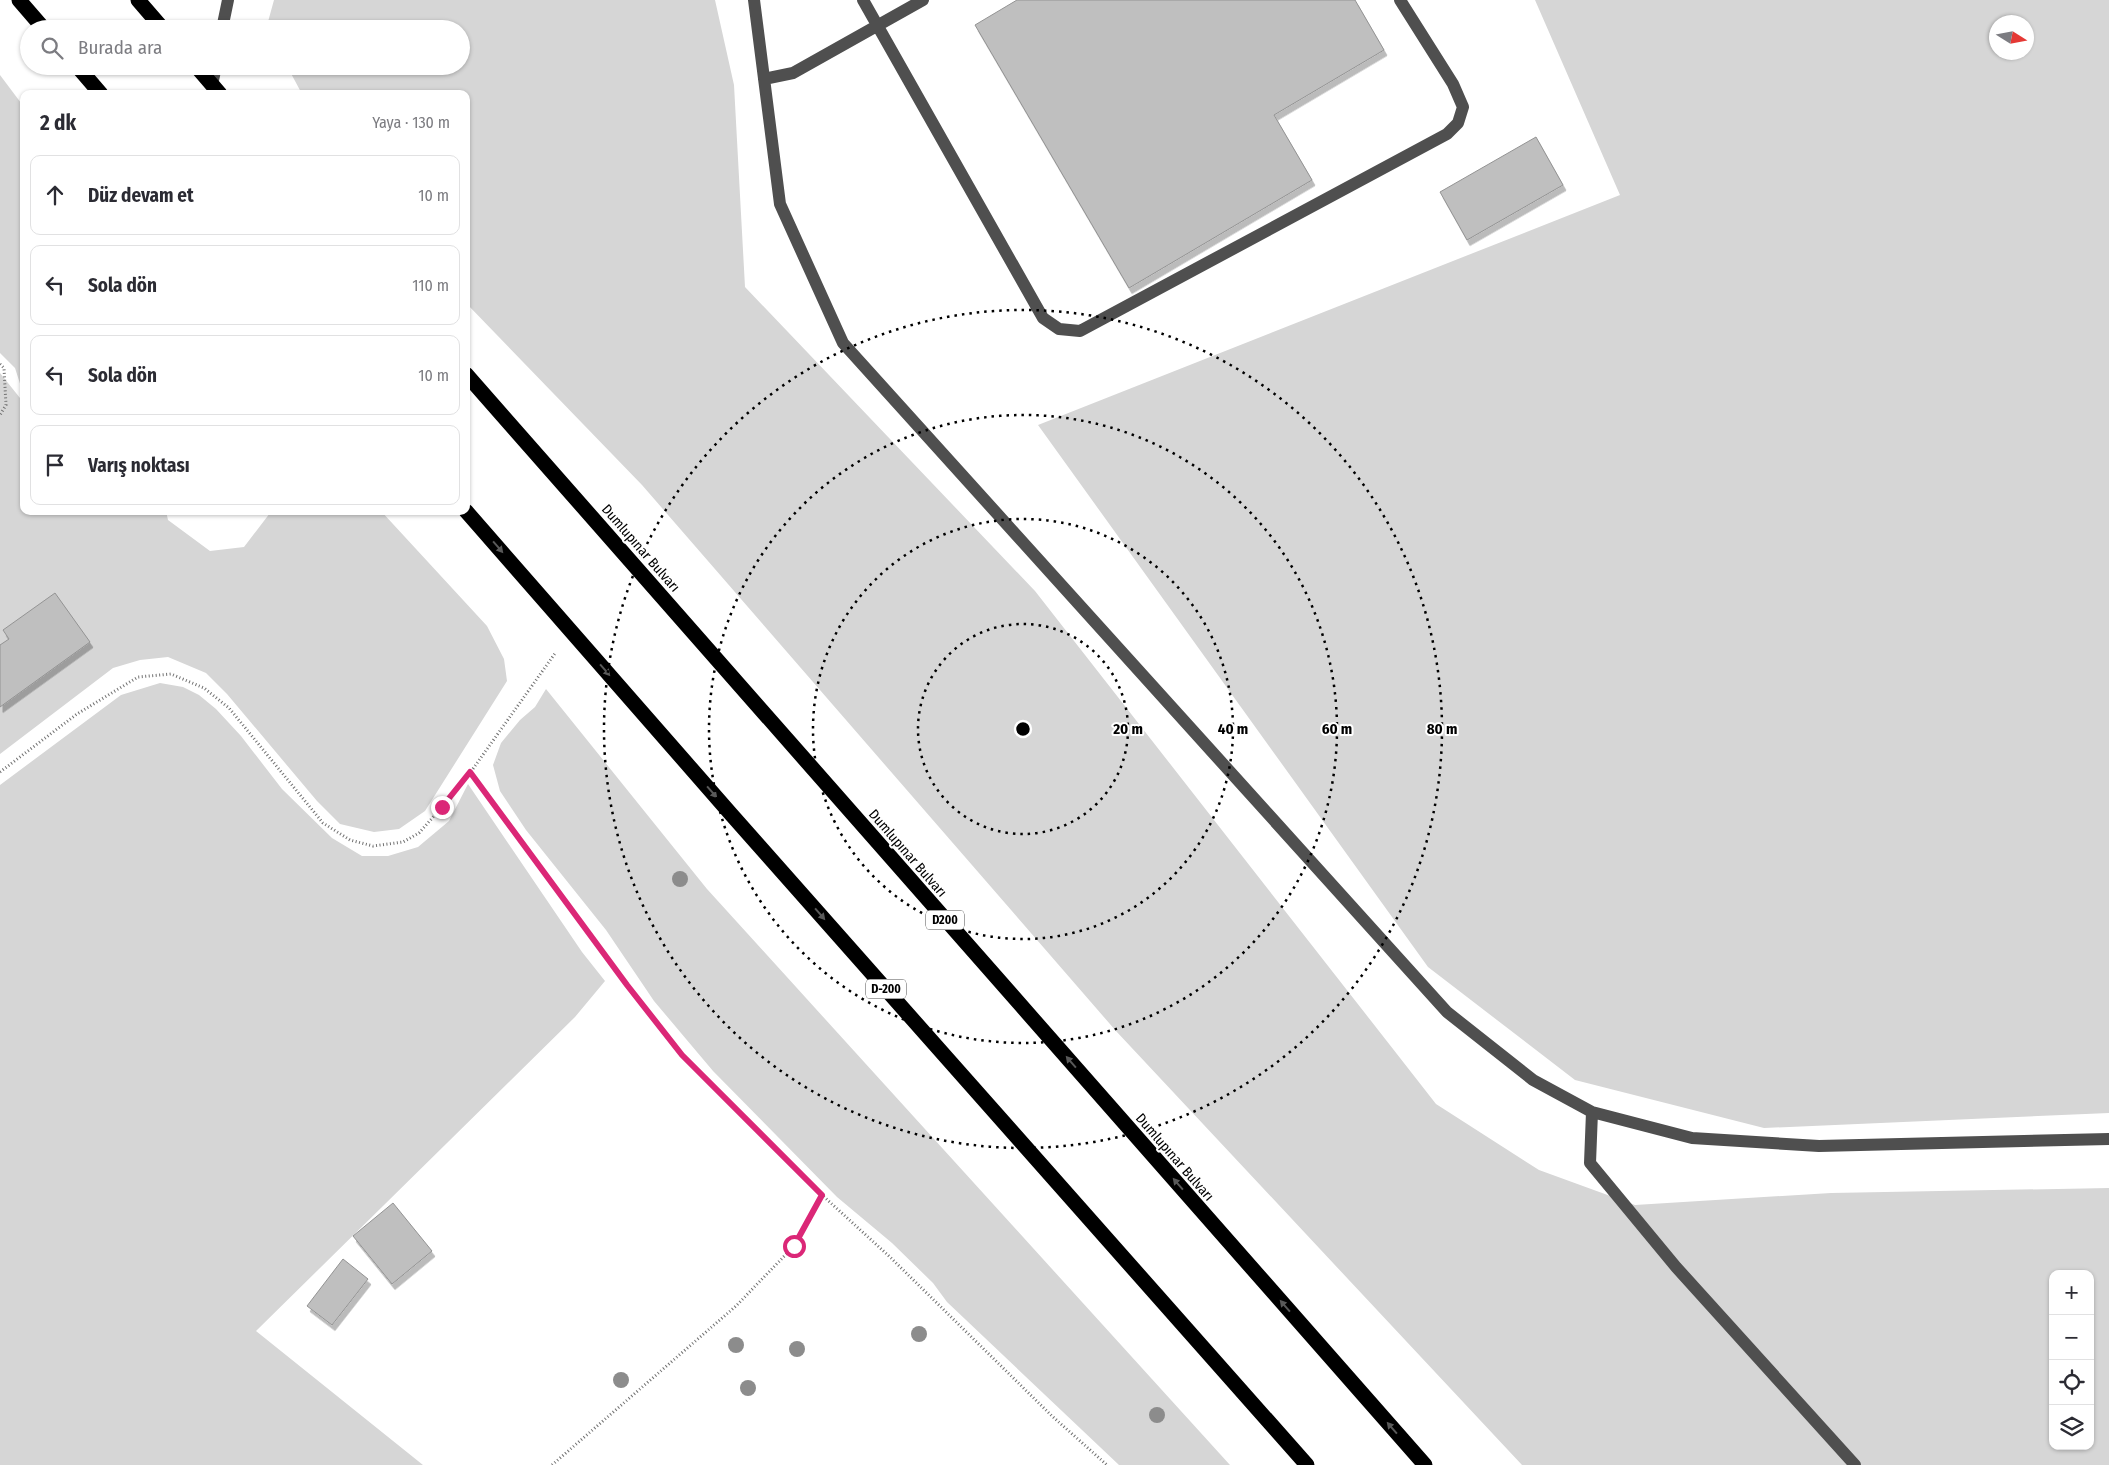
<!DOCTYPE html>
<html lang="tr">
<head>
<meta charset="utf-8">
<style>
  body { margin:0; font-family:"Fira Sans Condensed",sans-serif; background:#f7f7f7; color:#2b2b33 }
  .controls { position:absolute; right:15px; bottom:15px; display:grid; overflow:hidden; border-radius:10px; box-shadow:0 1px 4px #0004 }
  .controls button { width:45px; height:45px; display:grid; place-items:center; padding:0; border:0; border-bottom:1px solid #e1e1e2; background:#fff; color:#2b2b33; font:25px sans-serif }
  .compass { position:absolute; left:1989px; top:15px; width:45px; height:45px; border-radius:50%; background:#fff; box-shadow:0 1px 4px #0004; rotate:101deg }
  .stop { position:absolute; width:15px; height:15px; margin:-11px; border:4px solid #db2777; border-radius:50%; background:#fff }
  .stop.end { background:#db2777; border-color:#fff; box-shadow:0 1px 5px #0008 }
  .list { margin:0; padding:0; list-style:none }
  h2 { display:flex; justify-content:space-between; align-items:center; height:65px; margin:0; padding:0 20px; font-size:21px }
  h2 small { font-size:16px; font-weight:400; color:#7c7c81 }
  .list li { display:grid; grid-template-columns:32px 1fr auto; gap:15px; align-items:center; box-sizing:border-box; height:80px; margin:0 10px 10px; padding:0 10px; border:1px solid #e1e1e2; border-radius:10px }
  .list b { display:block; font-size:19px; white-space:nowrap }
  .list em { font-size:16px; font-style:normal; color:#7c7c81 }
  .icon { flex:none; width:28px; height:28px; fill:none; stroke:currentColor; stroke-width:2; stroke-linecap:round; stroke-linejoin:round }
  .map { position:relative; flex:none; width:2109px; height:1465px; overflow:hidden }
  .search { position:absolute; background:#fff; box-shadow:0 1px 4px #0004; left:20px; top:20px; width:450px; height:55px; display:flex; align-items:center; gap:12px; box-sizing:border-box; padding:0 18px; border-radius:28px; color:#7c7c81; font-size:19px }
  .panel { position:absolute; background:#fff; box-shadow:0 1px 4px #0004; left:20px; top:90px; width:450px; height:425px; border-radius:10px }
  .map>svg:first-child { display:block }
  .green { fill:#d6d6d6; fill-rule:evenodd }
  .building { fill:#bfbfbf; stroke:#939393; filter:url(#shadow) }
  .lines { fill:none; stroke-linecap:round; stroke-linejoin:round }
  .path { stroke:#717171; stroke-width:3; stroke-dasharray:1 2.5; stroke-linecap:butt }
  .minor { stroke:#4f4f4f; stroke-width:12 }
  .highway { stroke:#000; stroke-width:15 }
  .tree { fill:#8c8c8c }
  .oneway { fill:#595959 }
  .route { stroke:#db2777; stroke-width:6 }
  .ring { fill:none; stroke:#000; stroke-width:2.5; stroke-dasharray:2.5 5 }
  .labels { text-anchor:middle; stroke-width:4; stroke-linejoin:round; paint-order:stroke }
  .shield { fill:#fff; stroke:#4c4c4c; stroke-width:1 }
  .shield-label { font-size:12px; font-weight:bold; fill:#000 }
  .street-label { font-size:14px; fill:#000; stroke:#fff }
  .centre { fill:#000; stroke:#fff; stroke-width:2.5 }
  .ring-label { font-size:15px; text-anchor:middle; font-weight:bold; fill:#000; stroke:#fff; stroke-width:4; stroke-linejoin:round; paint-order:stroke }
</style>
</head>
<body>
<div class="map">
<svg width="2109" height="1465" viewBox="0 0 2109 1465">
  <defs>
    <filter id="shadow"><feDropShadow dx="3" dy="5.5" stdDeviation="0" flood-color="#0004"/></filter>
  </defs>
  <rect width="100%" height="100%" fill="#fff"/>
  <path class="green" d="M274,0H715L734,85L745,287L1035,591L1436,1104L1539,1170L1635,1205L1831,1193L2109,1188V1465H1522L1116,1031L642,485L466,303V94H302L287,66H461V29H266ZM2053,1274H2090V1446H2053Z
    M1535,0H2109V1113L1764,1128L1575,1080L1428,967L1038,425L1620,195ZM1996,22H2026V52H1996Z
    M0,75L24,107V396L15,368L0,353Z
    M0,373L24,403V511H166L168,520L210,551L244,547L270,513L267,511H381L487,626L504,659L507,681L425,811L399,829L374,832L340,824L317,801L227,694L206,673L168,657L140,660L113,668L0,754Z
    M160,683L183,687L199,695L216,709L241,736L282,789L332,838L362,856H388L418,847L449,821L468,784L582,952L605,981L575,1017L256,1331L423,1465H0V785L121,695Z
    M546,689L707,889L1230,1465H1119L947,1302L933,1283L892,1243L837,1197L713,1071L654,1001L606,930L526,830L500,791L493,765L501,743L520,720L535,707Z"/>
  <path class="building" d="M1017,0H1355L1384,50L1274,115L1312,180L1129,288L975,25Z
    M1536,137L1563,185L1467,240L1440,192Z
    M55,593L90,642L0,707V645L9,639L3,630Z
    M393,1203L432,1251L392,1284L353,1236Z
    M343,1259L368,1279L332,1325L307,1306Z"/>
  <g class="lines">
    <path class="path" d="M0,364L4,368L6,405L0,415
      M0,772L77,714L138,677L171,674L204,688L229,708L323,823L350,840L373,846L403,842L419,833L442,807L470,773L556,652
      M470,773L627,985L682,1055L822,1195L890,1257L1052,1416L1107,1465
      M552,1465L736,1306L794,1246L822,1195"/>
    <path class="minor" d="M754,0L780,204L843,343L1447,1012L1533,1080L1592,1112L1692,1138L1819,1146L2109,1139
      M863,0L1043,318L1059,329L1080,331L1447,134L1458,123L1463,107L1453,84L1400,0
      M222,29L228,0
      M764,79L793,73L923,0
      M212,85L216,66
      M1592,1112L1590,1163L1676,1267L1855,1465"/>
    <path class="highway" d="M19,0L44,29
      M138,0L163,29
      M77,66L101,94
      M196,66L220,94
      M466,374L1425,1465
      M466,511L730,813L1307,1465"/>
  </g>
  <g class="tree">
    <circle cx="680" cy="879" r="8"/>
    <circle cx="919" cy="1334" r="8"/>
    <circle cx="736" cy="1345" r="8"/>
    <circle cx="797" cy="1349" r="8"/>
    <circle cx="621" cy="1380" r="8"/>
    <circle cx="748" cy="1388" r="8"/>
    <circle cx="1157" cy="1415" r="8"/>
  </g>
  <defs><path id="oneway-solid" d="M-6-.8H1V-3.2L6.5 0L1 3.2V.8H-6Z" transform="scale(1.25)"/></defs>
  <g class="oneway">
    <use href="#oneway-solid" transform="translate(498 547) rotate(49)"/>
    <use href="#oneway-solid" transform="translate(605 670) rotate(49)"/>
    <use href="#oneway-solid" transform="translate(712 792) rotate(49)"/>
    <use href="#oneway-solid" transform="translate(820 914) rotate(49)"/>
    <use href="#oneway-solid" transform="translate(1071 1062) rotate(-131)"/>
    <use href="#oneway-solid" transform="translate(1178 1184) rotate(-131)"/>
    <use href="#oneway-solid" transform="translate(1285 1306) rotate(-131)"/>
    <use href="#oneway-solid" transform="translate(1392 1428) rotate(-131)"/>
  </g>
  <g class="lines">
    <path class="route" d="M442,807L470,772L627,985L682,1055L822,1195L794,1246"/>
  </g>
  <g class="ring">
    <circle cx="1023" cy="729" r="105"/>
    <circle cx="1023" cy="729" r="210"/>
    <circle cx="1023" cy="729" r="314"/>
    <circle cx="1023" cy="729" r="419"/>
  </g>
  <g class="labels">
    <g class="shield">
      <rect x="926" y="910.5" width="38" height="19" rx="4"/>
      <rect x="866" y="979.5" width="40" height="19" rx="4"/>
    </g>
    <g class="shield-label">
      <text x="945" y="924">D200</text>
      <text x="886" y="993">D-200</text>
    </g>
    <g class="street-label">
      <text transform="translate(641 548) rotate(49)" y="5">Dumlupınar Bulvarı</text>
      <text transform="translate(908 853) rotate(49)" y="5">Dumlupınar Bulvarı</text>
      <text transform="translate(1175 1157) rotate(49)" y="5">Dumlupınar Bulvarı</text>
    </g>
  </g>
  <circle cx="1023" cy="729" r="8" class="centre"/>
  <g class="ring-label">
    <text x="1128" y="734">20 m</text>
    <text x="1233" y="734">40 m</text>
    <text x="1337" y="734">60 m</text>
    <text x="1442" y="734">80 m</text>
  </g>
</svg>
<div class="controls">
<button>+</button>
<button>−</button>
<button><svg class="icon" aria-label="locate" viewBox="0 0 24 24"><circle cx="12" cy="12" r="6"/><path d="M12 2v4M12 18v4M2 12h4M18 12h4"/></svg></button>
<button><svg class="icon" aria-label="layers" viewBox="0 0 24 24"><path d="M12 4l9 5-9 5-9-5zM3 14l9 5 9-5"/></svg></button>
</div>
<svg class="compass" viewBox="-18 -18 36 36"><path d="M0-13l5 13h-10z" fill="#e53935"/><path d="M0 13l5-13h-10z" fill="#7c7c81"/></svg>
<div class="stop" style="left:794px;top:1246px"></div>
<div class="stop end" style="left:442px;top:807px"></div>
<div class="search"><svg class="icon" aria-label="search" viewBox="0 0 24 24"><circle cx="10" cy="10" r="6"/><path d="M15 15l6 6"/></svg>Burada ara</div>
<section class="panel">
<h2>2 dk<small>Yaya · 130 m</small></h2>
<ul class="list">
<li><svg class="icon" aria-label="ahead" viewBox="0 0 24 24"><path d="M12 20V5M6 11l6-6 6 6"/></svg><div><b>Düz devam et</b></div><em>10 m</em></li>
<li><svg class="icon" aria-label="left" viewBox="0 0 24 24"><path d="M17 20v-9H6M10 6l-5 5 5 5"/></svg><div><b>Sola dön</b></div><em>110 m</em></li>
<li><svg class="icon" aria-label="left" viewBox="0 0 24 24"><path d="M17 20v-9H6M10 6l-5 5 5 5"/></svg><div><b>Sola dön</b></div><em>10 m</em></li>
<li><svg class="icon" aria-label="arrive" viewBox="0 0 24 24"><path d="M6 21V4h12l-3 4 3 4H6"/></svg><div><b>Varış noktası</b></div></li>
</ul>
</section>
</div>
</body>
</html>
